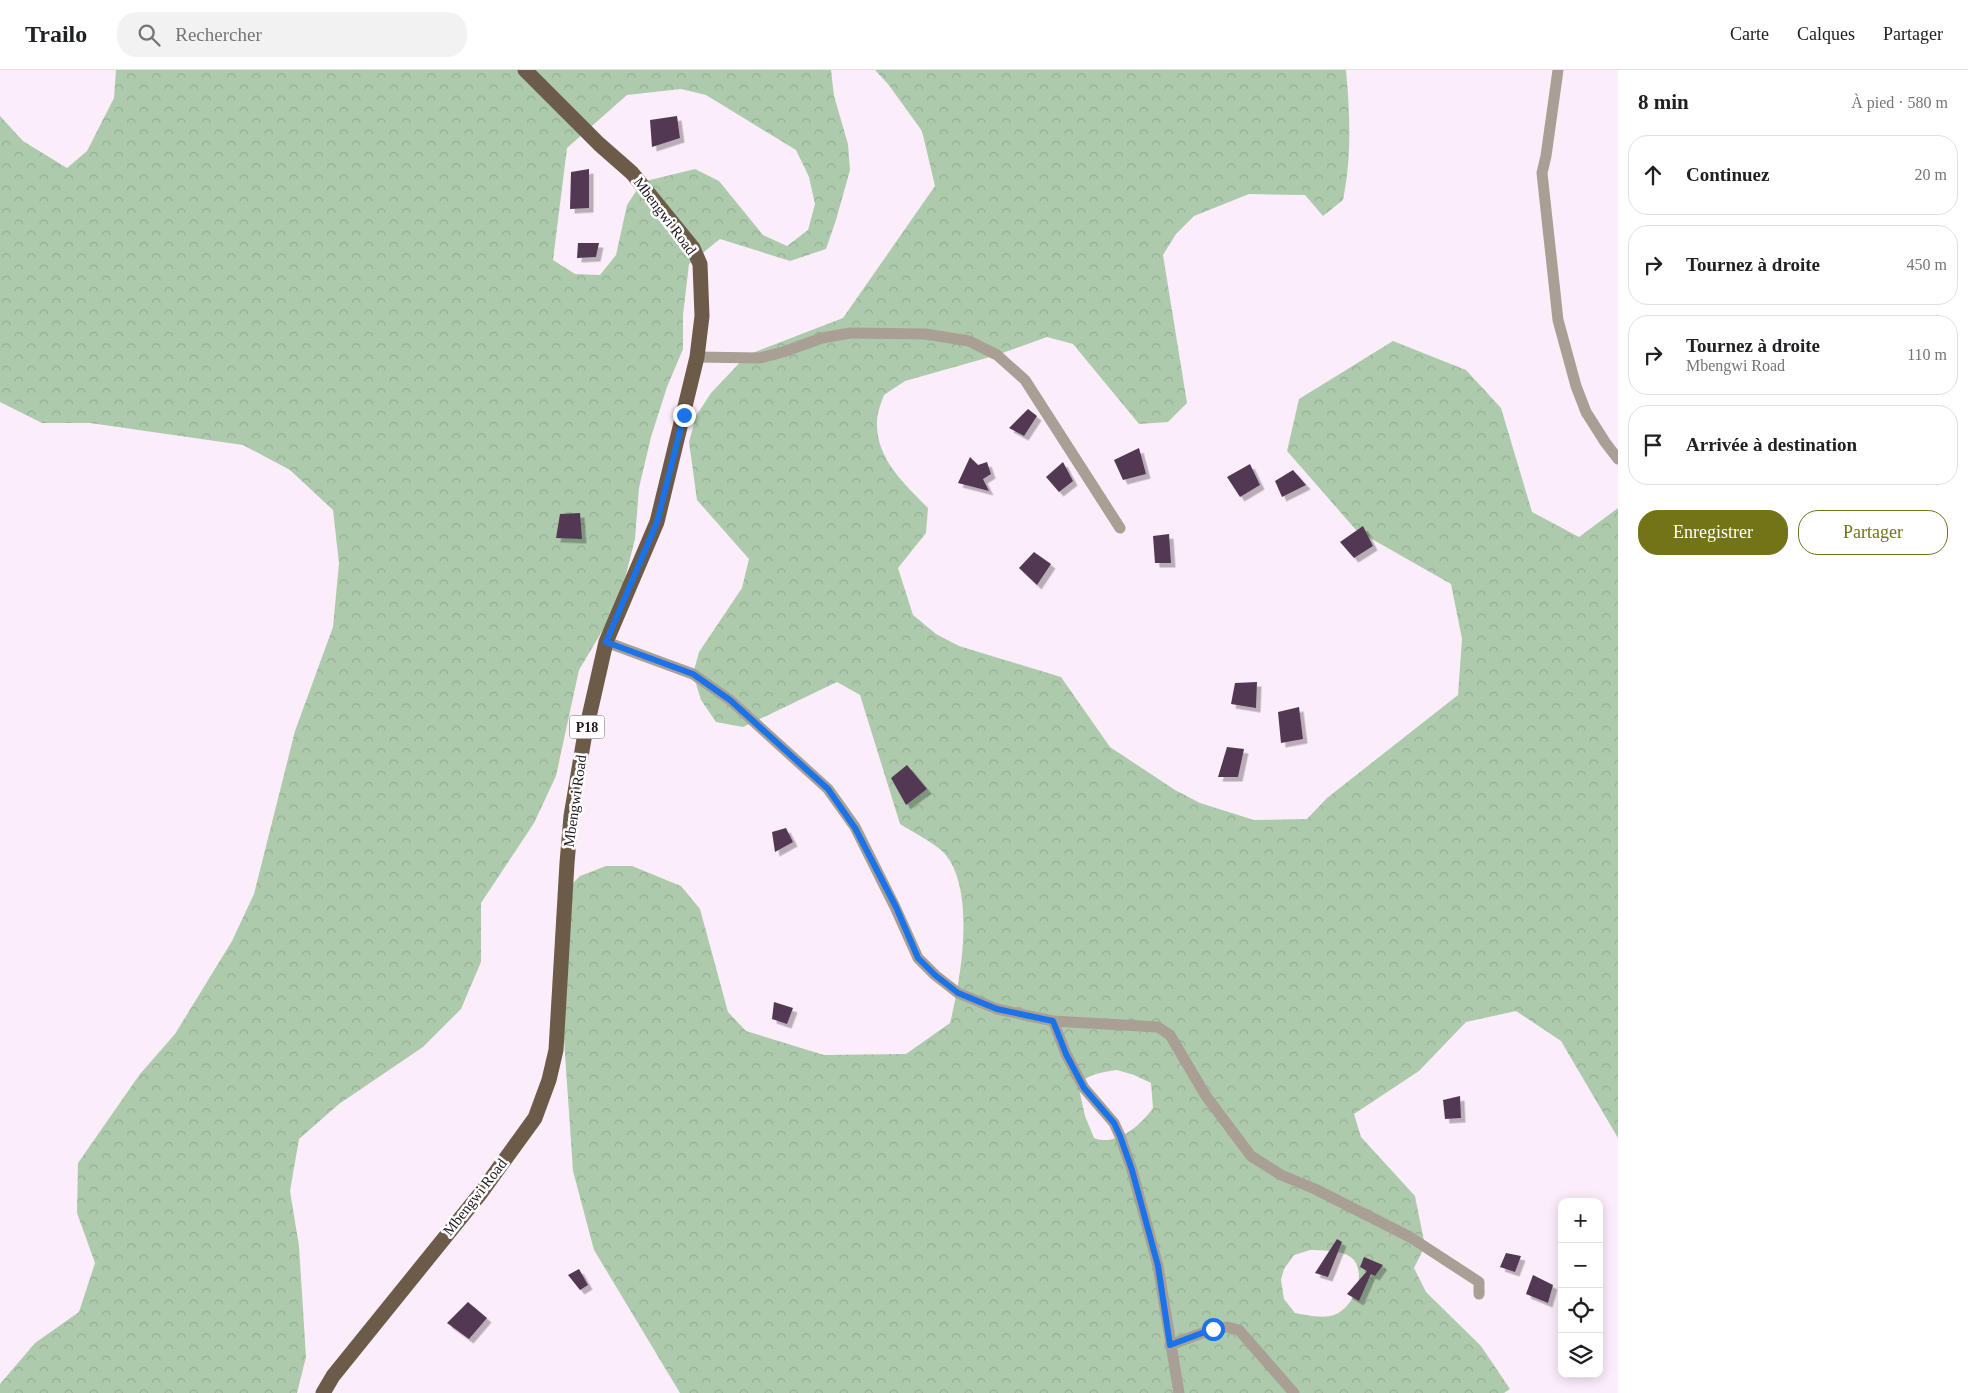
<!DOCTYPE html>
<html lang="fr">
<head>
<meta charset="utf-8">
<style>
  body { margin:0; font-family:Georgia,serif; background:#f2f2f2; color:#202124 }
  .controls { position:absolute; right:15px; bottom:15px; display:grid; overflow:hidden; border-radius:10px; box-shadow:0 2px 12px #0003 }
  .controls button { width:45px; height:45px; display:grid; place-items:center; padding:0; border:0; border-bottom:1px solid #e0e0e0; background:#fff; color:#202124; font:25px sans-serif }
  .stop { position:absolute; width:15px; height:15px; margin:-11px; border:4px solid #1a73e8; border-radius:50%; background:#fff }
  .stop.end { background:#1a73e8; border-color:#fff; box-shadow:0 1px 5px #0008 }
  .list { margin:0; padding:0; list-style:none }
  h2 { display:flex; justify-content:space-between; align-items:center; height:65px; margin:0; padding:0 20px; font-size:21px }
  h2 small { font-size:16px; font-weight:400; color:#757577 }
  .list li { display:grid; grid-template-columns:32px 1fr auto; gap:15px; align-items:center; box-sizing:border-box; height:80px; margin:0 10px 10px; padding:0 10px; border:1px solid #e0e0e0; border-radius:20px }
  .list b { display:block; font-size:19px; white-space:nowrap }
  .list p { margin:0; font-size:16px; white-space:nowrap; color:#757577 }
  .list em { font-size:16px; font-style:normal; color:#757577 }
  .actions { display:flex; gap:10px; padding:15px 20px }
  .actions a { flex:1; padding:11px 0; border:1px solid #737318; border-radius:20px; text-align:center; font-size:18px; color:#737318 }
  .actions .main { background:#737318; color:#fff }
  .icon { flex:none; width:28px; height:28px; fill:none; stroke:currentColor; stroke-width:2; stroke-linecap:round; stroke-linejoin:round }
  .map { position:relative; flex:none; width:1618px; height:1323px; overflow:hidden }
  header { display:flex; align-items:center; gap:30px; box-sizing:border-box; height:70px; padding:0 25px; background:#fff; border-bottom:1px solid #e0e0e0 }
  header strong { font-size:24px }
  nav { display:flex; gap:28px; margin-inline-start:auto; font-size:18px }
  .search { width:350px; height:45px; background:#f2f2f2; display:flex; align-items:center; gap:12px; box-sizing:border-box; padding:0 18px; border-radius:20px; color:#757577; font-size:19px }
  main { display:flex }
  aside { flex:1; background:#fff }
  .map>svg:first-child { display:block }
  .forest { fill:url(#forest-crowns); fill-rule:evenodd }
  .building { fill:#533952; filter:url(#shadow) }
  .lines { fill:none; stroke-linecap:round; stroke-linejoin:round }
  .street { stroke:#a99f95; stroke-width:11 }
  .primary { stroke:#6c5b49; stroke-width:15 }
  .route { stroke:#1a73e8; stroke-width:6 }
  .labels { text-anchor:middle; stroke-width:5; stroke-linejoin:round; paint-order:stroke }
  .shield { fill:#fff; stroke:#635d63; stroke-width:1 }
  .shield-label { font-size:14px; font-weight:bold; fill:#201720 }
  .street-label { font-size:15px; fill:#201720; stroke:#fff }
</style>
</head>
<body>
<header>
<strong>Trailo</strong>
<div class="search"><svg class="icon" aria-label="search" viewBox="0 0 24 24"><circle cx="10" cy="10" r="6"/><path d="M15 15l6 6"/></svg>Rechercher</div>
<nav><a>Carte</a><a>Calques</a><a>Partager</a></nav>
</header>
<main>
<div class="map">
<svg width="1618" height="1323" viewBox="0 0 1618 1323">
  <defs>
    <pattern id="forest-crowns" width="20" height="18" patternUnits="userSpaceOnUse" patternTransform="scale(1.25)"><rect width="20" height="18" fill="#adcbac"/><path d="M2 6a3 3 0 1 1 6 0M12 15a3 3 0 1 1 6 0" fill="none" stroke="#95ae94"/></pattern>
    <filter id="shadow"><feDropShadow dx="4.5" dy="4.5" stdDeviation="0" flood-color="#0004"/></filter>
  </defs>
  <rect width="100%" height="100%" fill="#fcedfb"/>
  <path class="forest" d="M116,0H831L834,26L848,74L850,100L836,150L826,179L790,191L720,169L689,194L683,245V279L667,317L651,367L639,418L635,469L621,524L604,558L579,600L556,706L534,753L481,833V892L461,939L423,977L339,1034L299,1069L290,1121L299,1176L306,1287L297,1323H0V1314L35,1273L79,1242L95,1193L77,1143L78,1093L140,1004L175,964L232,871L254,824L295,661L333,557L339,493L333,440L290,400L243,375L90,353H42L0,332V46L23,71L67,98L87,81L114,28ZM681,19L706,25L796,80L809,107L815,134L808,160L787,176L763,165L719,111L695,99L642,112L627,135L616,185L600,205L575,204L553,190L567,78L627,25Z
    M875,0H1346C1350,45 1352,86 1343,130L1323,146L1305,125L1249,124L1194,146L1176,164L1163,185L1187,333L1168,352L1139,354L1073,274L1047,267L997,285L905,311L884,325C881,333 877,343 877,352C876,389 904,413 928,438L926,463L898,498L913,545L936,564L959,576L1061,607L1110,677L1175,720L1200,733L1254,750L1307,749L1327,728L1458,625L1462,569L1451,514L1356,460L1287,381L1299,329L1393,271L1466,300L1501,338L1532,442L1579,467L1618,438V1068L1561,971L1516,941L1466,952L1419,1001L1354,1044L1361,1067L1415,1126L1425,1176L1414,1198L1426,1222L1481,1276L1510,1319L1504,1323H680L594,1180L573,1101L556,852L562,824L580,806L606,796H632L681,816L700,839L728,942L746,961L824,985L906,984L950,953C961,909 976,821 945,784C938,775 911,761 900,754L860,625L837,612L743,657L716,652L701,630L693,604L699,582L742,518L749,489L697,430L689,372L696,346L711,323L747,285L843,248L935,116L922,61L888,14ZM1117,1000L1134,1005L1151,1013L1153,1038C1141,1055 1116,1077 1094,1068L1085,1046L1078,1014C1089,1004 1102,1002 1117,1000ZM1310,1180C1323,1181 1344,1179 1354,1190C1367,1207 1352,1239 1334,1245C1323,1249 1306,1245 1295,1243L1284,1229L1281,1210L1284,1199L1294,1185Z"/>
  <path class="building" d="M677,46L680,68L652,77L650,50Z
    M589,99V138L570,139L571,102Z
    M578,173H599L596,187L577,188Z
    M1028,339L1037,346L1024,366L1009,358Z
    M1139,378L1146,404L1123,410L1114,390Z
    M970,387L978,395L987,392L991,404L983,409L989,421L958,413Z
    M1063,392L1073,411L1059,422L1046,407Z
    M1250,394L1260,415L1240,427L1227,407Z
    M1293,400L1306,415L1282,427L1275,411Z
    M580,443L582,469L556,468L560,444Z
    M1363,456L1373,476L1354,488L1340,472Z
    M1169,464L1171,493H1155L1153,466Z
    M1034,482L1051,494L1037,515L1019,498Z
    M1257,612L1256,638L1231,634L1235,613Z
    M1299,637L1303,669L1281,673L1278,642Z
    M1227,677L1244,679L1238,707H1218Z
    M907,695L927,719L906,735L891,708Z
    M786,758L793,772L775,782L772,762Z
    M774,932L793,938L787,954L772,949Z
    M1460,1026L1461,1048L1445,1049L1443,1030Z
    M1337,1169L1342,1172L1328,1207L1315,1203Z
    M1506,1183L1521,1186L1515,1202L1500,1197Z
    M1364,1187L1383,1195L1375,1206L1371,1204L1359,1231L1347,1224L1367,1201L1360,1197Z
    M579,1199L588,1215L580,1220L568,1205Z
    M1533,1205L1553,1215L1548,1233L1526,1224Z
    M468,1232L487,1248L469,1269L447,1253Z"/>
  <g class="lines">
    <path class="street" d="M1558,0L1546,86L1542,103L1558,250L1576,316L1586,342L1605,372L1618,389
      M697,287L760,288L783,282L822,268L850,263L925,264L969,271L997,285L1025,310L1120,458
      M606,572L693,604L730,630L828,719L855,757L895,837L918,888L935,905L958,923L997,939L1053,951L1158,957L1170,965L1206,1026L1251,1086L1281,1105L1315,1119L1410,1167L1479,1212V1224
      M1053,951L1066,984L1084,1018L1114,1053L1120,1066L1132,1100L1158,1196L1179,1323
      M1170,1275L1213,1259L1227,1257L1239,1260L1294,1323"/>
    <path class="primary" d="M323,1323L333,1306L480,1124L535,1048L549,1010L556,980L567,793L571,746L584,669L606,572L657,452L697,287L702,246L700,194L693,178L632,103L599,74L525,0"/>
  </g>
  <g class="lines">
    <path class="route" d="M684,345L657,452L606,572L693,604L730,630L828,719L855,758L896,837L918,888L935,905L958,923L997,939L1053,951L1066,984L1084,1018L1114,1053L1120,1066L1132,1100L1158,1196L1170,1275L1213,1259"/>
  </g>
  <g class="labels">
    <rect class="shield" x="569.5" y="645.5" width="35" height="23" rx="4"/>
    <g class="shield-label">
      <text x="587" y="662">P18</text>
    </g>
    <g class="street-label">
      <text transform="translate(665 146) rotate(53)" y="5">Mbengwi Road</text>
      <text transform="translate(575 731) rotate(-82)" y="5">Mbengwi Road</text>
      <text transform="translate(475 1127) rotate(-52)" y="5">Mbengwi Road</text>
    </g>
  </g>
</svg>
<div class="controls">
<button>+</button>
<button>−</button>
<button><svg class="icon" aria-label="locate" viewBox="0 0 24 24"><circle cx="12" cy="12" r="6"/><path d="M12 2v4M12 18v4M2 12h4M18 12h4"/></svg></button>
<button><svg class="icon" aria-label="layers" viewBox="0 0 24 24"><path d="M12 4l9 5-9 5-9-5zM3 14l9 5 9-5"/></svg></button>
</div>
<div class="stop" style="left:1213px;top:1259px"></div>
<div class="stop end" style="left:684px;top:345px"></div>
</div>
<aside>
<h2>8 min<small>À pied · 580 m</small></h2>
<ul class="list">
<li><svg class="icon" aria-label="ahead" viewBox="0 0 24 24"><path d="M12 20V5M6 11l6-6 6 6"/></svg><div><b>Continuez</b></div><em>20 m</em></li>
<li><svg class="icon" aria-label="right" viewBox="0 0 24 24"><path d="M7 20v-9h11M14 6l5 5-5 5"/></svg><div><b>Tournez à droite</b></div><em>450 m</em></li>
<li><svg class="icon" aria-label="right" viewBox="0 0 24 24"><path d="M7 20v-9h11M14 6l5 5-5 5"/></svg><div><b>Tournez à droite</b><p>Mbengwi Road</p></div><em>110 m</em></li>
<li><svg class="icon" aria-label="arrive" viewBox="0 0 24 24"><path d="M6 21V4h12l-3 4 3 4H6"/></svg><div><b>Arrivée à destination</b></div></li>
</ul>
<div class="actions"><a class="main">Enregistrer</a><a>Partager</a></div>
</aside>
</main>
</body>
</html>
